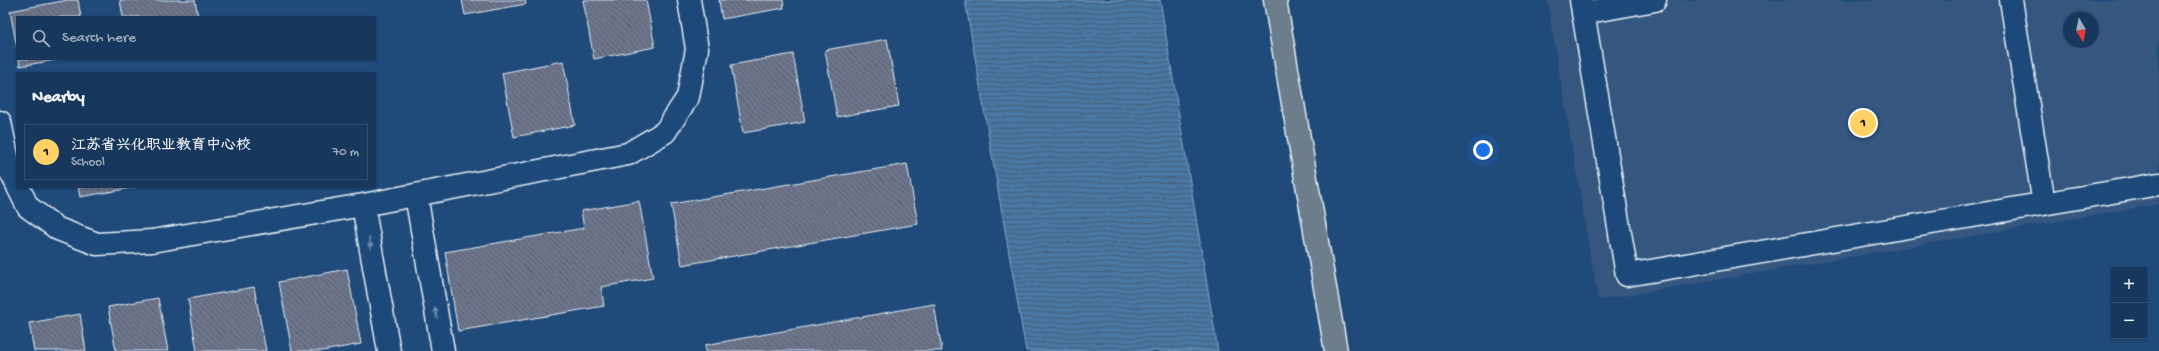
<!DOCTYPE html>
<html lang="en">
<head>
<meta charset="utf-8">
<style>
  body { margin:0; font-family:"Gochi Hand","LXGW WenKai TC",sans-serif; background:#244365; color:#f1f3f6 }
  .controls { position:absolute; right:12px; bottom:12px; display:grid; overflow:hidden; border-radius:0px; box-shadow:0 1px 3px #0004 }
  .controls button { width:36px; height:36px; display:grid; place-items:center; padding:0; border:0; border-bottom:1px solid #365272; background:#17385c; color:#f1f3f6; font:20px sans-serif }
  .compass { position:absolute; left:2063px; top:12px; width:36px; height:36px; border-radius:50%; background:#17385c; box-shadow:0 1px 3px #0004; rotate:170deg }
  .you { position:absolute; left:1483px; top:150px; width:14px; height:14px; margin:-10px; border:3px solid #fff; border-radius:50%; background:#1a73e8; box-shadow:0 0 0 6px #1a73e833 }
  .badge { display:grid; place-items:center; width:26px; height:26px; border-radius:50%; background:#ffd166; color:#111; font-size:13px; font-weight:700 }
  .pin { position:absolute; translate:-50% -50%; border:2px solid #fff; box-shadow:0 1px 4px #0006 }
  .list { margin:0; padding:0; list-style:none }
  h2 { display:flex; justify-content:space-between; align-items:center; height:52px; margin:0; padding:0 16px; font-size:17px }
  h2 small { font-size:13px; font-weight:400; color:#9eacbb }
  .list li { display:grid; grid-template-columns:26px 1fr auto; gap:12px; align-items:center; box-sizing:border-box; height:56px; margin:0 8px 8px; padding:0 8px; border:1px solid #365272; border-radius:0px }
  .list b { display:block; font-size:15px; white-space:nowrap }
  .list p { margin:0; font-size:13px; white-space:nowrap; color:#9eacbb }
  .list em { font-size:13px; font-style:normal; color:#9eacbb }
  .icon { flex:none; width:22px; height:22px; fill:none; stroke:currentColor; stroke-width:2; stroke-linecap:round; stroke-linejoin:round }
  .map { position:relative; flex:none; width:2159px; height:351px; overflow:hidden }
  .search { position:absolute; background:#17385c; box-shadow:0 1px 3px #0004; left:16px; top:16px; width:360px; height:44px; display:flex; align-items:center; gap:10px; box-sizing:border-box; padding:0 14px; border-radius:0px; color:#9eacbb; font-size:15px }
  .panel { position:absolute; background:#17385c; box-shadow:0 1px 3px #0004; left:16px; top:72px; width:360px; height:116px; border-radius:0px }
  .map>svg:first-child { display:block }
  .built { fill:#36577f; fill-rule:evenodd }
  .water { fill:url(#water-rules); stroke:#88a8c6 }
  .building { fill:url(#building-back-hatch); stroke:#e8f1f8 }
  .lines { fill:none; stroke-linecap:round; stroke-linejoin:round }
  .minor-casing { stroke:#e8f1f8; stroke-width:25 }
  .major-casing { stroke:#e8f1f8; stroke-width:25 }
  .minor { stroke:#1f4a7a; stroke-width:22 }
  .major { stroke:#6c7d8b; stroke-width:22 }
  .oneway { fill:#6f8dac }
</style>
</head>
<body>
<div class="map">
<svg width="2159" height="351" viewBox="0 0 2159 351">
  <defs>
    <pattern id="water-rules" width="6" height="5" patternUnits="userSpaceOnUse"><rect width="6" height="5" fill="#4877a4"/><path d="M0 2.5h6" fill="none" stroke="#476077"/></pattern>
    <pattern id="building-back-hatch" width="6" height="6" patternUnits="userSpaceOnUse"><rect width="6" height="6" fill="#6c758c"/><path d="M-1 5l2 2M0 0l6 6M5-1l2 2" fill="none" stroke="#595e6b"/></pattern>
  </defs>
  <rect width="100%" height="100%" fill="#1f4a7a"/>
  <filter id="ink" filterUnits="userSpaceOnUse"><feTurbulence type="fractalNoise" baseFrequency=".025" numOctaves="2"/><feDisplacementMap in="SourceGraphic" scale="8" xChannelSelector="R" yChannelSelector="G"/><feConvolveMatrix kernelMatrix="1 2 1 2 8 2 1 2 1" color-interpolation-filters="sRGB"/></filter>
  <g filter="url(#ink)">
    <path class="built" d="M1547,0H2159V204L1598,300ZM2069,18H2093V42H2069Z"/>
    <path class="water" d="M965,0H1160L1218,351H1026Z"/>
    <path class="building" d="M68,0H78L81,17H17V48L10,11Z
      M120,0H195L198,17H123Z
      M462,0H525L526,4L465,15Z
      M583,0H646L655,47L594,59Z
      M719,0H783L784,8L722,19Z
      M887,39L899,106L837,117L825,50Z
      M793,54L805,122L743,133L731,65Z
      M19,59H62L20,66Z
      M563,61L575,125L514,137L502,73Z
      M907,164L918,224L682,265L671,204Z
      M78,187H137L80,197Z
      M639,201L653,278L601,287L604,306L458,331L445,252L584,228L581,211Z
      M347,269L361,344L322,351H292L279,282Z
      M254,287L266,351H197L188,299Z
      M158,298L168,351H116L108,307Z
      M934,304L942,351H706L705,345Z
      M80,314L86,351H34L29,323Z"/>
    <g class="lines">
      <g class="minor-casing">
        <path id="minor" d="M1581,0L1627,275L2159,184
          M2011,0L2044,204
          M1583,13L1655,0
          M0,122L10,171L17,184
          M18,187L28,207L58,229L97,244L152,241L363,205L628,154L665,132L688,97L697,49L689,0
          M416,195L443,351
          M363,205L389,351"/>
      </g>
      <g class="major-casing">
        <path id="major" d="M1275,0L1336,351"/>
      </g>
      <use href="#minor" class="minor"/>
      <use href="#major" class="major"/>
    </g>
    <defs><path id="oneway-solid" d="M-6-.8H1V-3.2L6.5 0L1 3.2V.8H-6Z"/></defs>
    <g class="oneway">
      <use href="#oneway-solid" transform="translate(370 243) rotate(80)"/>
      <use href="#oneway-solid" transform="translate(436 313) rotate(-100)"/>
    </g>
  </g>
</svg>
<div class="controls">
<button>+</button>
<button>−</button>
</div>
<svg class="compass" viewBox="-18 -18 36 36"><path d="M0-13l5 13h-10z" fill="#e53935"/><path d="M0 13l5-13h-10z" fill="#9eacbb"/></svg>
<div class="you"></div>
<div class="pin badge" style="left:1863px;top:123px">1</div>
<div class="search"><svg class="icon" aria-label="search" viewBox="0 0 24 24"><circle cx="10" cy="10" r="6"/><path d="M15 15l6 6"/></svg>Search here</div>
<section class="panel">
<h2>Nearby<small></small></h2>
<ul class="list">
<li><span class="badge">1</span><div><b>江苏省兴化职业教育中心校</b><p>School</p></div><em>70 m</em></li>
</ul>
</section>
</div>
</body>
</html>
